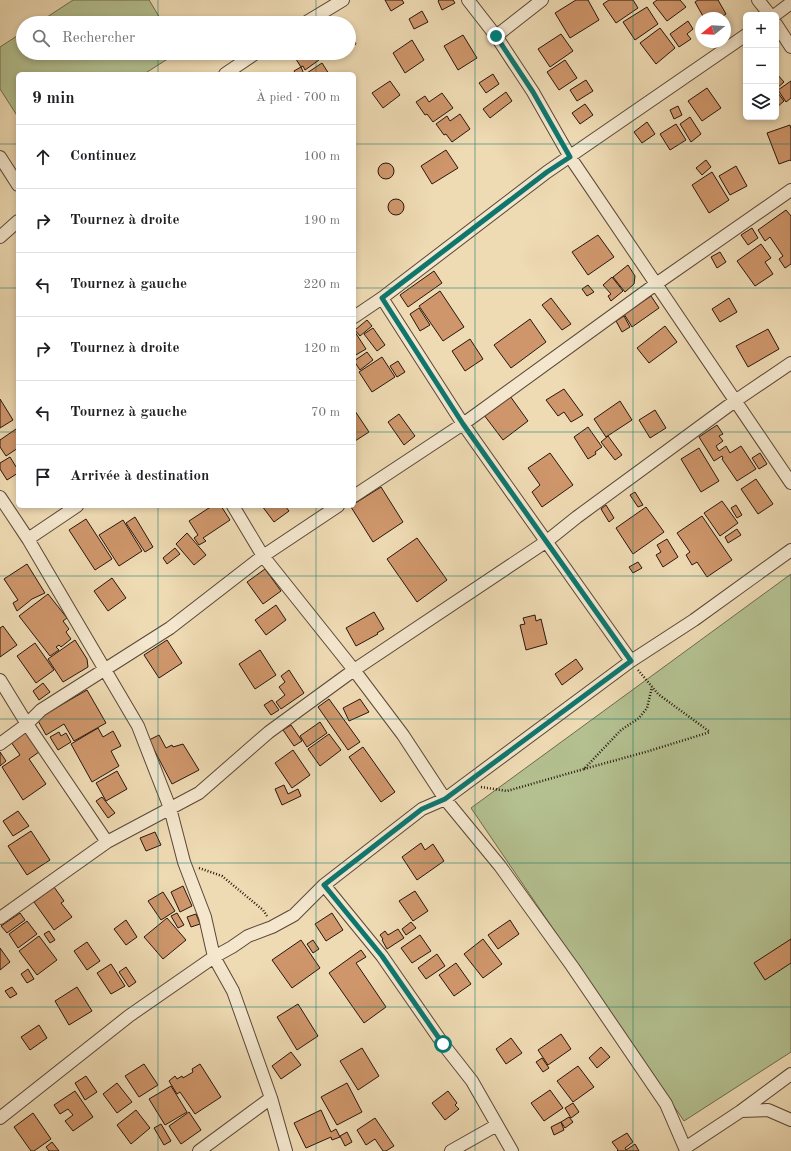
<!DOCTYPE html>
<html lang="fr">
<head>
<meta charset="utf-8">
<style>
  body { margin:0; font-family:"Old Standard TT",serif; background:#f6f6f6; color:#202124 }
  .controls { position:absolute; right:12px; top:12px; display:grid; overflow:hidden; border-radius:6px; box-shadow:0 2px 6px #0003 }
  .controls button { width:36px; height:36px; display:grid; place-items:center; padding:0; border:0; border-bottom:1px solid #e0e0e0; background:#fff; color:#202124; font:20px sans-serif }
  .compass { position:absolute; left:695px; top:12px; width:36px; height:36px; border-radius:50%; background:#fff; box-shadow:0 2px 6px #0003; rotate:252deg }
  .stop { position:absolute; width:12px; height:12px; margin:-9px; border:3px solid #0f766e; border-radius:50%; background:#fff }
  .stop.end { background:#0f766e; border-color:#fff; box-shadow:0 1px 4px #0008 }
  .list { margin:0; padding:0; list-style:none }
  h2 { display:flex; justify-content:space-between; align-items:center; height:52px; margin:0; padding:0 16px; font-size:17px }
  h2 small { font-size:13px; font-weight:400; color:#757577 }
  .list li { display:grid; grid-template-columns:26px 1fr auto; gap:12px; align-items:center; box-sizing:border-box; height:64px; padding:0 16px; border-top:1px solid #e0e0e0 }
  .list b { display:block; font-size:15px; white-space:nowrap }
  .list em { font-size:13px; font-style:normal; color:#757577 }
  .icon { flex:none; width:22px; height:22px; fill:none; stroke:currentColor; stroke-width:2; stroke-linecap:round; stroke-linejoin:round }
  .map { position:relative; flex:none; width:791px; height:1151px; overflow:hidden }
  .search { position:absolute; background:#fff; box-shadow:0 2px 6px #0003; left:16px; top:16px; width:340px; height:44px; display:flex; align-items:center; gap:10px; box-sizing:border-box; padding:0 14px; border-radius:22px; color:#757577; font-size:15px }
  .panel { position:absolute; background:#fff; box-shadow:0 2px 6px #0003; left:16px; top:72px; width:340px; height:436px; border-radius:6px }
  .map>svg:first-child { display:block }
  .green { fill:#b4c090; stroke:#6e6b4f }
  .building { fill:#cf966b; stroke:#28160e }
  .lines { fill:none; stroke-linecap:round; stroke-linejoin:round }
  .street-casing { stroke:#5a4737; stroke-width:14 }
  .path { stroke:#28160e; stroke-width:2.5; stroke-dasharray:1 2; stroke-linecap:butt }
  .street { stroke:#f4e7ce; stroke-width:12 }
  .route { stroke:#0f766e; stroke-width:5 }
  .grid { fill:none; stroke:#0f766e; stroke-width:1; stroke-opacity:0.55 }
</style>
</head>
<body>
<div class="map">
<svg width="791" height="1151" viewBox="0 0 791 1151">
  <rect width="100%" height="100%" fill="#eedab3"/>
  <filter id="stains"><feTurbulence type="fractalNoise" baseFrequency=".005" numOctaves="4"/><feColorMatrix values="0 0 0 0 .2 0 0 0 0 .09 0 0 0 0 .02 0 0 0 .5 -.17"/></filter>
  <radialGradient id="worn" r=".72"><stop offset=".6" stop-color="#630" stop-opacity="0"/><stop offset="1" stop-color="#630" stop-opacity=".3"/></radialGradient>
  <path class="green" d="M73,0H149L163,23H38Z
    M23,32V53H177L144,74H18V117L0,89V47Z
    M791,574V1052L684,1121L471,808Z"/>
  <path class="building" d="M385,0H402L404,3L391,11Z
    M439,0H453L455,3L442,10L438,1Z
    M576,0H588L599,20L570,38L555,13Z
    M609,0H633L638,8L616,23L603,4Z
    M657,0H680L686,7L667,21L653,3Z
    M698,0H718L726,14L720,18H704L695,2Z
    M647,7L658,24L635,40L623,22Z
    M422,11L428,22L414,29L409,19Z
    M688,21L693,29L687,34L691,39L679,47L670,34Z
    M660,28L675,48L656,64L640,43Z
    M349,29L356,44L349,47Z
    M561,34L573,51L550,67L538,49Z
    M463,35L477,58L458,70L444,46Z
    M412,40L424,60L405,73L393,53Z
    M292,53H315L319,60L305,70L303,66L301,67Z
    M565,60L577,78L559,90L547,72Z
    M322,63L329,74H308L307,73Z
    M301,67L304,74H296L294,71Z
    M776,73L784,82L776,89Z
    M493,74L499,84L486,93L479,83Z
    M586,80L593,91L577,101L570,90Z
    M390,81L400,95L383,108L372,93Z
    M791,81V98L786,102L778,90Z
    M707,88L721,108L702,121L688,101Z
    M506,92L512,101L490,118L483,109Z
    M442,93L453,108L433,122L427,114L425,115L416,102L425,96L429,102Z
    M778,93L784,101L776,108V95Z
    M585,104L593,115L580,124L572,113Z
    M678,106L682,115L674,119L670,110Z
    M460,114L470,129L452,142L446,134L444,135L436,124L447,116L450,121Z
    M690,117L701,134L691,142L680,124Z
    M647,122L655,134L642,143L634,132Z
    M676,124L686,140L670,150L660,134Z
    M790,125L791,129V161L790,160L779,164L767,133Z
    M446,150L458,168L432,184L421,166Z
    M706,160L711,167L702,175L696,168Z
    M378 171a8 8 0 1 1 16 0a8 8 0 1 1-16 0Z
    M736,166L747,186L730,195L719,176Z
    M712,172L729,200L709,213L692,185Z
    M388 207a8 8 0 1 1 16 0a8 8 0 1 1-16 0Z
    M786,210L791,216V264L785,268L779,259L783,256L770,237L765,241L758,230Z
    M752,228L758,238L748,245L741,235Z
    M598,235L614,257L588,275L572,252Z
    M761,244L771,258L765,262L773,274L755,286L737,261Z
    M720,252L726,262L717,268L711,257Z
    M628,265L635,276L634,284L625,292L613,277Z
    M434,271L442,283L408,307L400,295Z
    M612,277L623,291L611,301L608,296L611,294L603,285Z
    M588,285L594,292L587,296L582,289Z
    M440,291L464,327L443,341L419,306Z
    M651,296L659,308L632,327L624,314Z
    M551,298L571,324L562,330L542,305Z
    M729,298L737,312L720,322L712,309Z
    M419,308L430,325L420,331L410,314Z
    M624,316L630,327L622,332L616,321Z
    M530,319L546,342L511,368L494,345Z
    M367,320L372,326L360,336L355,330Z
    M665,326L677,342L649,363L637,348Z
    M373,328L385,345L377,351L364,334Z
    M768,329L779,349L748,367L736,346Z
    M355,332L366,349L354,356V333Z
    M470,339L483,359L465,371L452,351Z
    M367,352L373,360L360,370L354,361Z
    M382,357L395,377L372,392L359,372Z
    M398,361L405,372L397,377L390,366Z
    M564,389L583,415L571,422L564,412L558,416L546,400Z
    M510,396L528,421L503,440L484,415Z
    M0,399L13,420L0,428Z
    M620,401L632,420L606,437L594,419Z
    M655,410L666,428L650,438L639,420Z
    M355,411L369,432L355,441L354,439Z
    M399,414L415,436L404,445L388,422Z
    M717,425L723,434L719,436L723,441L716,446L719,451L726,446L730,453L741,446L756,469L737,481L722,459L723,458L722,456L714,461L699,437Z
    M588,427L602,447L595,452L596,454L588,459L574,437Z
    M16,429L18,433V448L6,456L0,447V440Z
    M608,436L622,455L615,460L601,442Z
    M699,448L719,481L701,492L681,459Z
    M550,453L573,485L542,507L532,492L540,485L528,468Z
    M760,453L767,464L759,469L752,458Z
    M10,457L18,470V473L7,480L0,469V463Z
    M756,479L773,504L758,514L741,489Z
    M381,487L403,522L373,542L351,507L354,506V504Z
    M635,492L643,505L638,507L630,495Z
    M722,501L738,523L720,536L704,513Z
    M606,505L614,518L609,522L601,509Z
    M736,505L742,515L737,518L731,508Z
    M212,506H221L230,520L203,538L206,541L199,545L194,538L198,535L189,521Z
    M262,506H285L289,511L274,522Z
    M646,507L664,532L633,554L616,528Z
    M702,516L732,560L707,577L697,562L692,565L686,555L690,552L677,533Z
    M135,517L153,547L145,552L126,523Z
    M86,519L112,559L95,570L69,530Z
    M123,520L142,551L119,566L99,535Z
    M737,529L741,535L728,543L725,537Z
    M187,533L206,555L194,565L176,544Z
    M417,538L447,580L417,602L387,559Z
    M667,539L678,557L663,567L656,555L661,552L657,545Z
    M175,548L180,554L167,564L163,558Z
    M638,562L642,568L633,573L629,567Z
    M27,564L45,593L32,599L17,611L13,603L18,600L4,579Z
    M265,569L281,591L263,604L247,582Z
    M112,578L126,598L108,611L94,591Z
    M48,594L67,618L63,621L69,629L66,632L71,639L61,647L59,645L56,647L59,650L50,656L19,616Z
    M276,605L286,620L266,635L255,620Z
    M374,612L384,629L377,633L378,634L356,646L346,628Z
    M535,615L536,621L541,619L547,644L526,650L520,625L525,624L523,618Z
    M3,626L17,645L0,657V628Z
    M75,640L87,659L88,667L63,682L48,659Z
    M167,640L182,663L159,678L144,655Z
    M35,643L54,670L36,683L17,656Z
    M260,650L276,675L255,689L239,664Z
    M576,659L583,669L562,685L555,674Z
    M289,670L304,693L281,709L276,702L285,695L279,687L285,682L281,676Z
    M43,683L50,692L39,700L33,691Z
    M87,690L106,723L74,741L64,724L46,735L37,719Z
    M329,699L360,742L348,750L318,707Z
    M360,699L369,712L349,721L343,708Z
    M272,700L279,710L271,715L264,705Z
    M320,722L327,733L307,747L300,736Z
    M291,725L302,741L294,746L283,730Z
    M98,728L103,737L113,731L121,746L111,751L119,766L92,782L71,744Z
    M25,732L39,752L29,759L46,784L23,800L2,767L20,755L11,742Z
    M59,732L61,736L66,733L71,742L58,750L50,737Z
    M329,734L341,750L320,766L308,749Z
    M159,735L166,748L172,745L173,747L183,744L199,770L172,784L149,740Z
    M363,747L395,792L381,802L349,757Z
    M293,750L310,775L292,788L275,763Z
    M0,752L6,761L0,766Z
    M117,771L127,789L106,801L96,783Z
    M284,785L288,794L298,789L301,796L282,805L275,789Z
    M102,797L115,813L108,818L96,801Z
    M18,811L29,826L13,836L3,821Z
    M31,831L50,860L27,875L8,846Z
    M155,832L161,845L146,851L140,838Z
    M421,843L425,850L433,844L444,861L417,880L402,857Z
    M183,886L192,906L180,912L171,892Z
    M54,887L64,901L61,903L72,917L54,930L34,902Z
    M415,891L428,911L413,921L399,901Z
    M163,892L175,911L161,920L148,901Z
    M20,913L25,920L7,933L1,926Z
    M177,913L184,925L178,928L171,916Z
    M332,913L343,930L326,941L315,924Z
    M196,914L200,924L191,927L187,917Z
    M167,918L186,940L163,959L144,937Z
    M126,920L137,937L126,945L114,929Z
    M510,920L519,934L498,949L488,935Z
    M27,921L37,934L18,948L9,934Z
    M411,922L416,928L406,935L402,929Z
    M398,929L404,938L387,949L382,940L383,939L380,935L385,931L388,935Z
    M49,931L55,940L50,943L44,934Z
    M420,935L431,951L412,963L401,948Z
    M39,936L57,960L37,975L19,951Z
    M483,939L502,964L483,978L464,954Z
    M791,939V963L765,980L754,963Z
    M301,940L320,968L292,988L272,960Z
    M313,940L319,949L313,953L307,944Z
    M87,942L100,961L87,970L74,951Z
    M0,948L10,962L0,970Z
    M361,950L366,957L356,963L386,1007L364,1023L329,973Z
    M437,954L445,966L426,979L418,968Z
    M456,963L471,984L454,996L439,975Z
    M111,964L125,986L111,994L97,973Z
    M126,967L136,982L129,987L119,972Z
    M28,969L34,979L27,983L21,974Z
    M12,987L17,994L10,998L5,991Z
    M77,987L92,1011L69,1025L55,1001Z
    M298,1004L318,1036L297,1050L277,1017Z
    M39,1025L47,1038L30,1050L21,1037Z
    M561,1034L571,1049L548,1065L538,1050Z
    M511,1038L522,1053L506,1064L496,1049Z
    M601,1047L610,1057L597,1068L589,1058Z
    M362,1048L379,1076L358,1090L340,1061Z
    M291,1052L301,1065L281,1079L272,1066Z
    M542,1058L549,1068L543,1072L536,1062Z
    M144,1064L158,1085L139,1097L125,1076Z
    M200,1064L221,1097L195,1114L180,1092L177,1094L169,1081L175,1076L177,1079L182,1076L183,1078L193,1072L192,1069Z
    M578,1066L594,1087L573,1102L557,1081Z
    M86,1076L97,1092L85,1100L75,1083Z
    M117,1083L132,1102L117,1113L103,1094Z
    M347,1083L362,1112L337,1125L321,1097Z
    M171,1086L187,1112L165,1125L149,1099Z
    M550,1090L563,1108L544,1121L531,1103Z
    M75,1091L93,1117L73,1131L65,1121L73,1115L68,1109L60,1114L54,1105Z
    M448,1091L457,1103L455,1105L459,1109L445,1120L432,1103Z
    M573,1103L579,1112L571,1118L565,1108Z
    M136,1110L150,1128L131,1144L117,1125Z
    M321,1110L331,1132L336,1129L340,1137L332,1140L331,1137L306,1148L294,1123Z
    M189,1112L201,1130L181,1144L169,1126Z
    M33,1113L51,1139L34,1151H31L14,1127Z
    M569,1117L573,1122L565,1128L561,1122Z
    M375,1118L394,1146L386,1151H383L375,1139L366,1145L357,1130Z
    M561,1122L564,1130L554,1135L551,1127Z
    M161,1124L171,1141L164,1145L154,1128Z
    M347,1132L352,1142L345,1146L340,1136Z
    M627,1133L633,1142L625,1148L626,1150L635,1144L639,1151H617L618,1150L612,1142Z
    M52,1142L59,1151H49L46,1147Z"/>
  <g class="lines">
    <g class="street-casing">
      <path id="street" d="M468,0L496,36L533,92L570,157L791,483
        M758,0L770,15
        M775,15L791,3
        M305,23L343,0
        M776,24L791,47
        M496,36L542,0
        M225,74L256,53
        M0,157L18,185
        M0,237L18,221
        M382,298L547,172L746,35
        M354,317L382,298L463,424L631,661
        M354,496L463,424L656,284L791,190
        M0,497L28,539L138,726L170,808L184,862L205,917L214,957L233,991L271,1098L286,1151
        M233,506L263,556L354,670L403,735L445,799L500,866L572,966L666,1104L685,1148L741,1111L768,1110L791,1120
        M28,539L77,506
        M0,680L27,724L107,842
        M0,744L27,724L41,710L170,628L263,556L338,506
        M324,885L382,956L443,1044L472,1081L512,1151
        M0,918L107,842L199,793L269,732L354,670L547,541L577,517L735,401L791,363
        M741,1111L791,1074
        M0,1118L129,1016L214,957L232,947L248,936L272,927L294,915L324,885L422,809L445,799L631,661L694,620L791,550
        M199,1151L271,1098
        M451,1151L497,1125"/>
    </g>
    <path class="path" d="M638,670L658,694L710,732
      M584,769L649,751L710,732
      M481,787L507,791L584,769L621,730L639,718L647,708L652,687
      M199,868L222,876L263,910L267,916"/>
    <use href="#street" class="street"/>
  </g>
  <g class="lines">
    <path class="route" d="M443,1044L382,956L324,885L422,809L445,799L631,661L463,424L382,298L547,172L570,157L533,92L496,36"/>
  </g>
  <path class="grid" d="M158,0V23M316,0V23M475,0V1151M633,0V1151M158,53V74M316,53V74M0,144H18M354,144H791M0,288H18M354,288H791M0,432H18M354,432H791M158,506V1151M316,506V1151M0,576H791M0,719H791M0,863H791M0,1007H791"/>
  <rect width="100%" height="100%" filter="url(#stains)"/>
  <rect width="100%" height="100%" fill="url(#worn)"/>
</svg>
<div class="controls">
<button>+</button>
<button>−</button>
<button><svg class="icon" aria-label="layers" viewBox="0 0 24 24"><path d="M12 4l9 5-9 5-9-5zM3 14l9 5 9-5"/></svg></button>
</div>
<svg class="compass" viewBox="-18 -18 36 36"><path d="M0-13l5 13h-10z" fill="#e53935"/><path d="M0 13l5-13h-10z" fill="#757577"/></svg>
<div class="stop" style="left:443px;top:1044px"></div>
<div class="stop end" style="left:496px;top:36px"></div>
<div class="search"><svg class="icon" aria-label="search" viewBox="0 0 24 24"><circle cx="10" cy="10" r="6"/><path d="M15 15l6 6"/></svg>Rechercher</div>
<section class="panel">
<h2>9 min<small>À pied · 700 m</small></h2>
<ul class="list">
<li><svg class="icon" aria-label="ahead" viewBox="0 0 24 24"><path d="M12 20V5M6 11l6-6 6 6"/></svg><div><b>Continuez</b></div><em>100 m</em></li>
<li><svg class="icon" aria-label="right" viewBox="0 0 24 24"><path d="M7 20v-9h11M14 6l5 5-5 5"/></svg><div><b>Tournez à droite</b></div><em>190 m</em></li>
<li><svg class="icon" aria-label="left" viewBox="0 0 24 24"><path d="M17 20v-9H6M10 6l-5 5 5 5"/></svg><div><b>Tournez à gauche</b></div><em>220 m</em></li>
<li><svg class="icon" aria-label="right" viewBox="0 0 24 24"><path d="M7 20v-9h11M14 6l5 5-5 5"/></svg><div><b>Tournez à droite</b></div><em>120 m</em></li>
<li><svg class="icon" aria-label="left" viewBox="0 0 24 24"><path d="M17 20v-9H6M10 6l-5 5 5 5"/></svg><div><b>Tournez à gauche</b></div><em>70 m</em></li>
<li><svg class="icon" aria-label="arrive" viewBox="0 0 24 24"><path d="M6 21V4h12l-3 4 3 4H6"/></svg><div><b>Arrivée à destination</b></div></li>
</ul>
</section>
</div>
</body>
</html>
